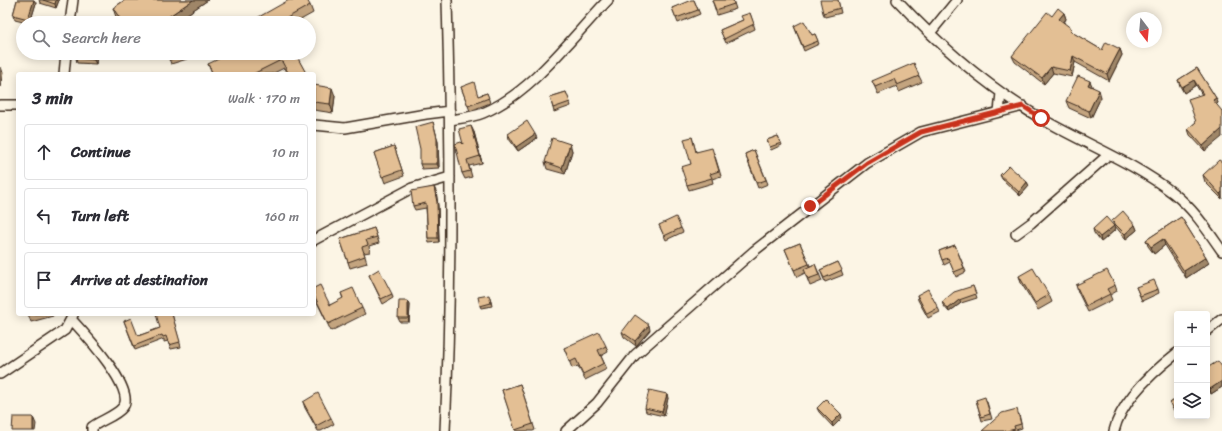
<!DOCTYPE html>
<html lang="en">
<head>
<meta charset="utf-8">
<style>
  body { margin:0; font-family:Sriracha,sans-serif; background:#f2f2f3; color:#2b2b33 }
  .controls { position:absolute; right:12px; bottom:12px; display:grid; overflow:hidden; border-radius:4px; box-shadow:0 2px 10px #0003 }
  .controls button { width:36px; height:36px; display:grid; place-items:center; padding:0; border:0; border-bottom:1px solid #e1e1e2; background:#fff; color:#2b2b33; font:20px sans-serif }
  .compass { position:absolute; left:1126px; top:12px; width:36px; height:36px; border-radius:50%; background:#fff; box-shadow:0 2px 10px #0003; rotate:164deg }
  .stop { position:absolute; width:12px; height:12px; margin:-9px; border:3px solid #c8321e; border-radius:50%; background:#fff }
  .stop.end { background:#c8321e; border-color:#fff; box-shadow:0 1px 4px #0008 }
  .list { margin:0; padding:0; list-style:none }
  h2 { display:flex; justify-content:space-between; align-items:center; height:52px; margin:0; padding:0 16px; font-size:17px }
  h2 small { font-size:13px; font-weight:400; color:#7c7c81 }
  .list li { display:grid; grid-template-columns:26px 1fr auto; gap:12px; align-items:center; box-sizing:border-box; height:56px; margin:0 8px 8px; padding:0 8px; border:1px solid #e1e1e2; border-radius:4px }
  .list b { display:block; font-size:15px; white-space:nowrap }
  .list em { font-size:13px; font-style:normal; color:#7c7c81 }
  .icon { flex:none; width:22px; height:22px; fill:none; stroke:currentColor; stroke-width:2; stroke-linecap:round; stroke-linejoin:round }
  .map { position:relative; flex:none; width:1222px; height:431px; overflow:hidden }
  .search { position:absolute; background:#fff; box-shadow:0 2px 10px #0003; left:16px; top:16px; width:300px; height:44px; display:flex; align-items:center; gap:10px; box-sizing:border-box; padding:0 14px; border-radius:22px; color:#7c7c81; font-size:15px }
  .panel { position:absolute; background:#fff; box-shadow:0 2px 10px #0003; left:16px; top:72px; width:300px; height:244px; border-radius:4px }
  .map>svg:first-child { display:block }
  .lines { fill:none; stroke-linecap:round; stroke-linejoin:round }
  .street-casing { stroke:#3b2a1e; stroke-width:12 }
  .street { stroke:#fcf5e5; stroke-width:9 }
  .wall { fill:#c3a47f; stroke:#3b2a1e }
  .shaded-wall { fill:#9f8668; stroke:#3b2a1e }
  .building { fill:#e3bf94; stroke:#3b2a1e }
  .route { stroke:#c8321e; stroke-width:5 }
</style>
</head>
<body>
<div class="map">
<svg width="1222" height="431" viewBox="0 0 1222 431">
  <rect width="100%" height="100%" fill="#fcf5e5"/>
  <filter id="ink" filterUnits="userSpaceOnUse"><feTurbulence type="fractalNoise" baseFrequency=".025" numOctaves="2"/><feDisplacementMap in="SourceGraphic" scale="8" xChannelSelector="R" yChannelSelector="G"/><feConvolveMatrix kernelMatrix="1 2 1 2 8 2 1 2 1" color-interpolation-filters="sRGB"/></filter>
  <g filter="url(#ink)">
    <g class="lines">
      <g class="street-casing">
        <path id="street" d="M897,0C940,46 987,87 1042,119C1085,144 1133,162 1173,193C1193,208 1208,231 1222,251
          M70,23L73,0
          M930,33L957,0
          M64,74L66,53
          M0,105H18
          M999,112L1001,93
          M450,120C462,118 473,117 483,113C532,93 572,37 608,0
          M314,125L345,128L426,114L450,111
          M1016,234L1031,223L1108,155
          M314,240L412,188L450,177
          M72,320C84,333 137,390 123,407C116,416 101,420 92,427V431
          M1207,331L1222,319
          M0,374L65,330L73,315
          M445,431C452,287 451,144 447,0
          M566,431L597,403L635,355L754,251L867,163L921,132L1023,106
          M1114,431C1121,401 1154,371 1177,353"/>
      </g>
      <use href="#street" class="street"/>
    </g>
    <path class="wall" d="M17,0H34L36,3L30,23H27L15,20L13,15Z
      M39,0H59L56,8L40,3Z
      M125,0H208L174,23H120L116,17L113,8Z
      M694,0L700,14L678,23L672,8Z
      M712,0H733L736,9L717,15Z
      M838,0L841,13L825,17L823,13Z
      M310,5L313,13L295,23H259L257,18Z
      M750,13L755,29L726,43L720,30L743,20Z
      M1064,13L1066,19L1064,23L1073,33L1102,50L1120,49L1122,55L1109,81L1075,62L1072,77L1053,73L1044,84L1015,62L1012,56L1052,16Z
      M794,26L812,35L815,34L819,44L804,51Z
      M76,53H97L96,64L77,63L76,58Z
      M167,53H185L187,59L171,64Z
      M295,53L306,74H287L284,68L272,74H212L208,64Z
      M1197,68L1216,98L1218,103L1216,105L1205,151L1190,135L1188,129L1196,122L1202,95L1196,85L1184,93L1180,86L1178,80Z
      M919,76L922,82L899,92L897,86L878,94L872,81Z
      M314,85L335,96L333,113L314,110Z
      M461,87L478,96L487,93L490,103L470,111Z
      M1092,87L1101,97L1091,118L1069,108L1066,101Z
      M566,92L571,106L554,112L550,97Z
      M433,122L438,142L439,168L422,169L420,164Z
      M474,132L482,163L469,166L472,177L465,179L462,173L463,144Z
      M508,134L537,138L518,151L509,139Z
      M778,136L782,145L771,150L767,140Z
      M692,137L696,152L714,153L721,176L712,179L713,183L689,190L687,185L691,164Z
      M570,144L572,151L565,174L547,169L545,162Z
      M394,146L404,176L385,183L374,153Z
      M754,150L768,184L758,188L745,154Z
      M1222,162V199L1205,182L1203,175Z
      M1000,175L1027,182L1029,186L1020,196L1002,179Z
      M436,191L438,206L439,242L429,243L428,238L426,208L415,210L413,206Z
      M1181,217L1206,257L1209,263L1186,278L1165,245L1154,254L1148,246L1146,240Z
      M1112,221L1135,225L1137,230L1126,239L1114,225Z
      M659,225L681,228L683,232L666,240Z
      M374,228L379,243L369,246L370,252L364,253L367,263L350,268L340,239Z
      M1093,229L1115,230L1101,242L1094,233Z
      M800,243L810,266L815,264L822,281L810,286L805,273L797,277L785,249Z
      M955,245L966,272L956,277L950,262L944,265L939,251Z
      M838,262L843,275L825,282L820,270Z
      M369,275L392,294L393,298L383,304Z
      M1019,276L1049,295L1052,302L1038,310L1021,283Z
      M1076,285H1115L1117,291L1110,295L1112,300L1088,312L1078,292Z
      M973,286L977,298L961,303L949,312L943,305L942,302Z
      M1136,287L1158,289L1159,293L1142,301Z
      M314,288L330,305L343,299L341,293L362,308L365,314L331,331L314,296Z
      M917,295L938,308L940,312L928,318L918,300Z
      M490,297L492,306L481,308L480,306Z
      M408,301L410,305L409,322H400L398,318Z
      M28,314H53V316L31,322Z
      M172,314L181,347L171,349L168,341L164,342V339L135,350L124,321L138,336L160,328Z
      M650,330L636,346L624,337L622,332Z
      M606,346L608,352L601,356L607,369L585,380L578,366L572,368L564,348Z
      M1222,367V387L1211,394L1207,387V368Z
      M520,384L535,430L533,431H516L502,390Z
      M668,398L664,416L646,412L645,408Z
      M1177,398V414L1172,408L1170,403Z
      M976,400L987,402L992,419L982,421Z
      M303,402L331,418L334,424L321,431H318L305,408Z
      M817,408L842,418L833,427L819,412Z
      M1019,414L1022,428L1016,430V431H982Z"/>
    <path class="shaded-wall" d="M34,0L36,3L30,23L28,19Z
      M56,0H59L56,8L55,4Z
      M193,0H208L174,23H159Z
      M1064,13L1066,19L1061,25L1059,19Z
      M1120,49L1122,55L1109,81L1107,74Z
      M95,53H97L96,64L94,60Z
      M1073,56L1075,62L1072,77L1070,71Z
      M1,67L3,73L0,87V70Z
      M1051,67L1053,73L1044,84L1042,78Z
      M1194,80L1196,85L1184,93L1182,87Z
      M1090,81L1093,88L1088,85Z
      M332,88L335,96L333,113L330,104Z
      M1099,90L1101,97L1091,118L1089,111Z
      M1216,98L1218,103L1215,106L1213,100Z
      M433,122L438,142L439,168L437,164Z
      M471,126L474,132L482,163L480,156Z
      M1222,129V137L1205,151L1203,146Z
      M535,134L537,138L518,151L516,147Z
      M570,144L572,151L565,174L562,168Z
      M1027,182L1029,186L1020,196L1019,192Z
      M434,187L436,191L438,206L439,242L438,238Z
      M1222,192V198L1220,194Z
      M1135,225L1137,230L1126,239L1125,234Z
      M1114,226L1115,230L1101,242L1100,237Z
      M1163,239L1165,245L1154,254L1151,247Z
      M1206,257L1209,263L1186,278L1184,271Z
      M959,300L961,303L949,312L948,309Z
      M408,301L410,305L409,322L408,318Z
      M649,325L650,330L636,346L635,341Z
      M1222,381V387L1211,394L1210,389Z
      M667,394L668,398L664,416L662,412Z
      M841,414L842,418L833,427L832,423Z
      M33,417L36,424L35,431H33Z"/>
    <path class="building" d="M17,0H34L28,19L13,15Z
      M43,0H56L55,4Z
      M125,0H193L159,23H123L113,8Z
      M289,0H307L310,5L278,23H260L257,18Z
      M691,0H694L698,10L676,18L672,8Z
      M712,0H733L734,4L716,10Z
      M820,0H838L840,8L823,13Z
      M1058,8L1064,13L1059,19L1072,29L1070,31L1102,50L1106,42L1120,49L1107,74L1073,56L1070,71L1051,67L1042,78L1012,56L1047,12L1052,16Z
      M750,13L754,24L724,39L720,30L743,20L741,16Z
      M804,21L812,35L815,34L818,41L803,47L794,26Z
      M76,53H95L94,60L76,58Z
      M167,53H185V54L169,60Z
      M231,53H295L306,73L304,74H289L281,60L253,74H213L208,64Z
      M914,63L919,76L897,85L894,79L875,87L872,81Z
      M1197,68L1216,98L1213,100L1222,111V129L1203,146L1188,129L1196,122L1188,99L1203,94L1194,80L1182,87L1178,80Z
      M1078,76L1090,81L1088,85L1099,90L1089,111L1066,101Z
      M474,82L478,96L487,93L489,98L468,106L461,87Z
      M314,85L332,88L330,104L314,102Z
      M566,92L570,102L553,108L550,97Z
      M527,121L535,134L516,147L508,134Z
      M433,122L437,138V164H420V149L415,127Z
      M471,126L480,156L467,160L470,171L462,173L455,144L461,142L463,144L459,129Z
      M778,136L781,143L770,147L767,140Z
      M692,137L696,152L712,148L719,171L710,174L712,178L687,185L681,167L691,164L684,139Z
      M552,138L570,144L562,168L545,162Z
      M394,146L402,170L382,177L374,153Z
      M754,150L766,180L757,183L745,154Z
      M1219,160L1222,162V192L1220,194L1203,175Z
      M1009,166L1027,182L1019,192L1000,175Z
      M434,187L437,202L438,238H428L426,203L413,206L411,191Z
      M1123,211L1135,225L1125,234L1112,221Z
      M676,217L681,228L664,236L659,225Z
      M1106,217L1114,226L1100,237L1093,229Z
      M1181,217L1206,257L1184,271L1163,239L1151,247L1146,240Z
      M374,228L377,237L366,240L368,245L362,247L365,256L348,262L340,239Z
      M800,243L809,264L794,270L785,249Z
      M955,245L964,268L954,272L948,258L942,260L939,251Z
      M838,262L842,270L824,278L820,270Z
      M815,264L819,275L808,279L804,269Z
      M1033,268L1049,295L1035,303L1019,276Z
      M379,269L392,294L381,299L369,275Z
      M1107,270L1115,285L1107,289L1110,294L1086,306L1076,285Z
      M1154,280L1158,289L1140,296L1136,287Z
      M320,285L330,305L343,298L341,293L353,288L362,308L328,324L314,295V288Z
      M973,286L976,294L959,300L948,309L942,302L954,292Z
      M928,289L938,308L927,314L917,295Z
      M489,295L491,303L480,306L478,297Z
      M399,301H408V318H398Z
      M156,314H172L180,342L169,345L166,336L163,337L162,335L134,346L124,321L131,318L138,336L160,328Z
      M635,315L649,325L635,341L622,332Z
      M599,332L606,346L598,350L604,363L583,374L576,359L570,362L564,348Z
      M1218,361L1222,367V381L1210,389L1207,385V368Z
      M520,384L533,424L515,430L502,390Z
      M649,390L667,394L662,412L645,408Z
      M318,393L331,418L316,426L303,402Z
      M985,397L990,414L981,417L976,400Z
      M1177,398V412L1170,403Z
      M826,399L841,414L832,423L817,408Z
      M1017,409L1021,424L1014,426L1015,429L1007,431H982L1002,413Z
      M13,417H33V431H12Z"/>
  </g>
  <g class="lines" filter="url(#ink)">
    <path class="route" d="M810,206L867,163L921,132L1023,106L1041,118"/>
  </g>
</svg>
<div class="controls">
<button>+</button>
<button>−</button>
<button><svg class="icon" aria-label="layers" viewBox="0 0 24 24"><path d="M12 4l9 5-9 5-9-5zM3 14l9 5 9-5"/></svg></button>
</div>
<svg class="compass" viewBox="-18 -18 36 36"><path d="M0-13l5 13h-10z" fill="#e53935"/><path d="M0 13l5-13h-10z" fill="#7c7c81"/></svg>
<div class="stop" style="left:1041px;top:118px"></div>
<div class="stop end" style="left:810px;top:206px"></div>
<div class="search"><svg class="icon" aria-label="search" viewBox="0 0 24 24"><circle cx="10" cy="10" r="6"/><path d="M15 15l6 6"/></svg>Search here</div>
<section class="panel">
<h2>3 min<small>Walk · 170 m</small></h2>
<ul class="list">
<li><svg class="icon" aria-label="ahead" viewBox="0 0 24 24"><path d="M12 20V5M6 11l6-6 6 6"/></svg><div><b>Continue</b></div><em>10 m</em></li>
<li><svg class="icon" aria-label="left" viewBox="0 0 24 24"><path d="M17 20v-9H6M10 6l-5 5 5 5"/></svg><div><b>Turn left</b></div><em>160 m</em></li>
<li><svg class="icon" aria-label="arrive" viewBox="0 0 24 24"><path d="M6 21V4h12l-3 4 3 4H6"/></svg><div><b>Arrive at destination</b></div></li>
</ul>
</section>
</div>
</body>
</html>
